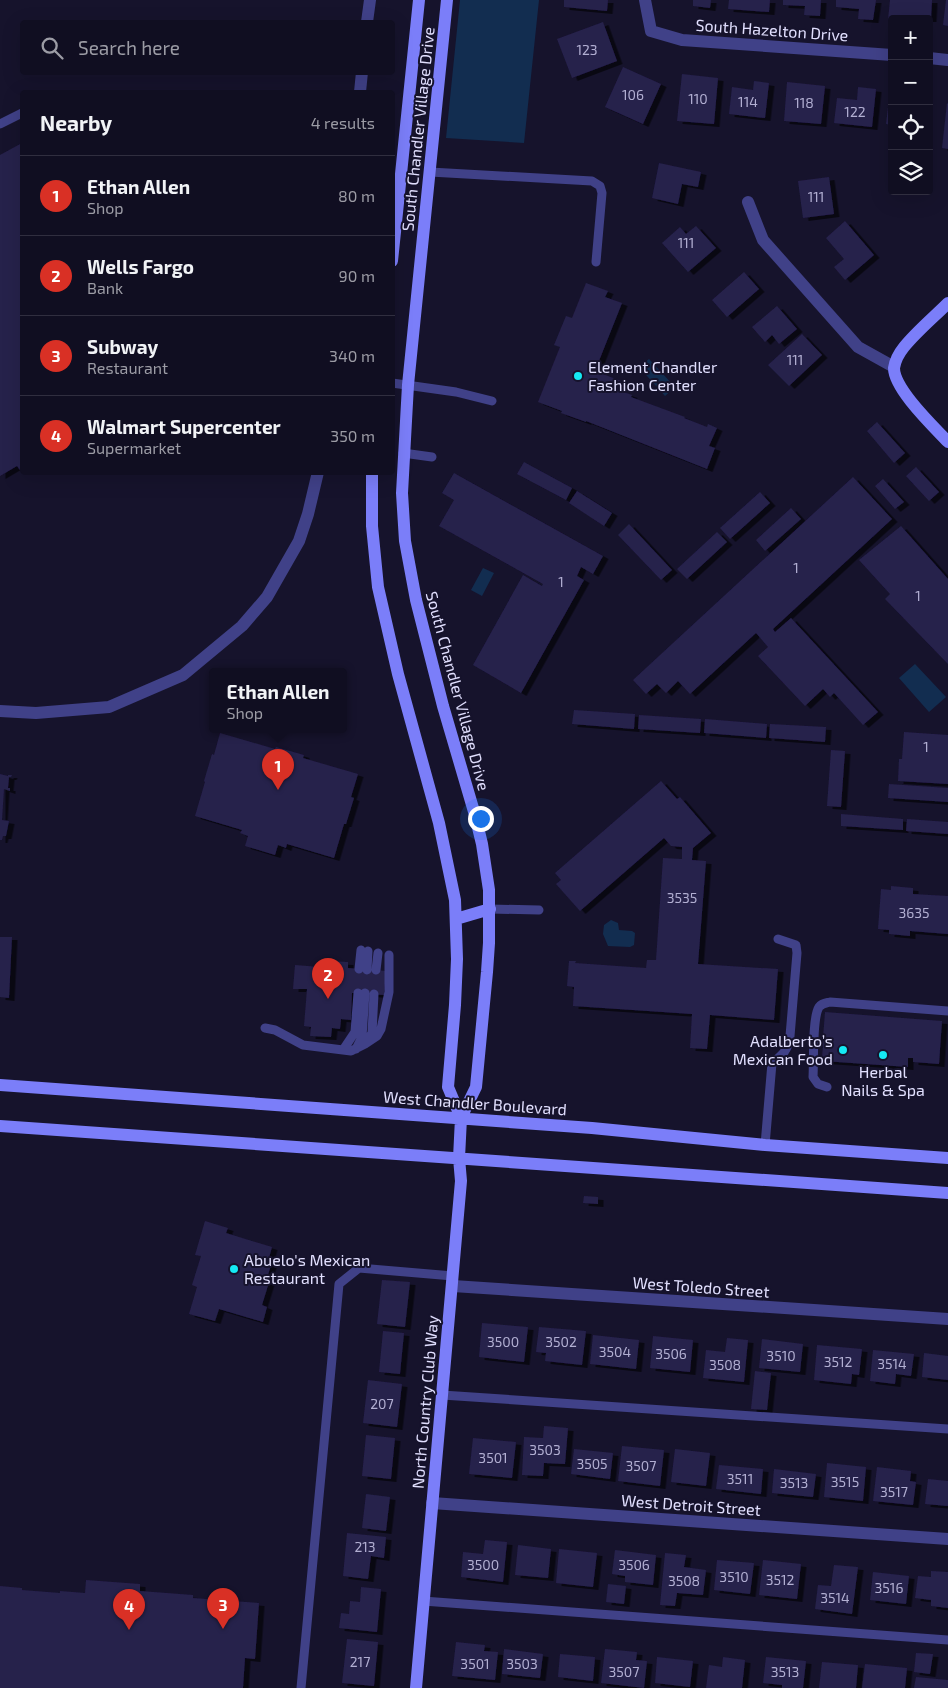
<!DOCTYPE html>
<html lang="en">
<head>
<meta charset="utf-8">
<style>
  body { margin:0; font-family:"Exo 2",sans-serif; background:#1e1c2e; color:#f1f3f6 }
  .controls { position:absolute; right:15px; top:15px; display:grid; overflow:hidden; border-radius:5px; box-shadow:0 5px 20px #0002 }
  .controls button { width:45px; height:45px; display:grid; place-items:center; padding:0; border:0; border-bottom:1px solid #302e3f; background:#100e21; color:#f1f3f6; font:25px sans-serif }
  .you { position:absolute; left:480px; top:818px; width:18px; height:18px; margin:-12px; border:4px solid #fff; border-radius:50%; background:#1a73e8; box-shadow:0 0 0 8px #1a73e833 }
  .badge { display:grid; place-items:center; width:32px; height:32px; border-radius:50%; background:#d93025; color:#fff; font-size:16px; font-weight:700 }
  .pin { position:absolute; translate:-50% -41px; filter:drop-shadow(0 1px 2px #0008) }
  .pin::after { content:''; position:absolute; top:26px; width:18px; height:15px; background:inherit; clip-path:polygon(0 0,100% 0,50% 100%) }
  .popup { position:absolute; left:209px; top:668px; width:138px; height:65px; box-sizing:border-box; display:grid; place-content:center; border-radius:5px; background:#100e21; filter:drop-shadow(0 1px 4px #0005); font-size:16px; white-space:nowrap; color:#9c9ca5 }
  .popup b { font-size:19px; color:#f1f3f6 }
  .popup::after { content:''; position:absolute; left:50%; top:100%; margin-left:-10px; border:10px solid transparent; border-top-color:#100e21 }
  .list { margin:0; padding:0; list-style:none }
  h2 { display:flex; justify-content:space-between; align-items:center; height:65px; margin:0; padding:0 20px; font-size:21px }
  h2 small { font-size:16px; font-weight:400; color:#9c9ca5 }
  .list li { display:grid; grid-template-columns:32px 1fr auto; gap:15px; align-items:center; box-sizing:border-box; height:80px; padding:0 20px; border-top:1px solid #302e3f }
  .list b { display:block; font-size:19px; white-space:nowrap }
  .list p { margin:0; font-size:16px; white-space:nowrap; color:#9c9ca5 }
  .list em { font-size:16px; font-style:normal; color:#9c9ca5 }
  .icon { flex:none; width:28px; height:28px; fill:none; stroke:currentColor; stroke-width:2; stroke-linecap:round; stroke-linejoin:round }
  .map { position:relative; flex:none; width:948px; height:1688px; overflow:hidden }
  .search { position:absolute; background:#100e21; box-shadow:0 5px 20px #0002; left:20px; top:20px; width:375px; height:55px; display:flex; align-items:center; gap:12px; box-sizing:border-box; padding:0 18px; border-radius:5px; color:#9c9ca5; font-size:19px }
  .panel { position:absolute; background:#100e21; box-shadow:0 5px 20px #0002; left:20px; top:90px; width:375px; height:385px; border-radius:5px }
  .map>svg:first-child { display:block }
  .water { fill:#122d50 }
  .building { fill:#26204c; filter:url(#shadow) }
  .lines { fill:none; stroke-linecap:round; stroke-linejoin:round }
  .lane { stroke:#404188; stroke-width:9 }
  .street { stroke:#404188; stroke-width:12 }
  .secondary { stroke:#7b7ef9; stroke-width:12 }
  .poi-dot { fill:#15e9f4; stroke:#16132c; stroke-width:2 }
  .labels { text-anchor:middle; stroke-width:4; stroke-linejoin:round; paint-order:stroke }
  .number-label { font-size:14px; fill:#b2afd2 }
  .street-label { font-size:16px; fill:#e1dffe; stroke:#16132c }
  .poi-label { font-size:16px; fill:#e1dffe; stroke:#16132c; text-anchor:start }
</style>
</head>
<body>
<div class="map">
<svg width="948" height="1688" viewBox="0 0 948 1688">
  <defs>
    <filter id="shadow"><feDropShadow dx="5.5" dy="3" stdDeviation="0" flood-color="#0009"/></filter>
  </defs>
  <rect width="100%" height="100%" fill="#16132c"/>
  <path class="water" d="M460,0H539L524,143L446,138Z
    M649,359L675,387L665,396L639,367Z
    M483,568L494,573L482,596L471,590Z
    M915,664L946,697L929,712L899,678Z
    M611,920L618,923L619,930L632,931L635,933L634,945L630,947L608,946L603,934L604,925Z"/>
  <path class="building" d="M564,0H608L607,11L564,7Z
    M693,0H711L710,8L693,6Z
    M729,0H770L769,12L728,9Z
    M783,0H821L820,16L804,15L805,6L783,5Z
    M836,0H876L873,20L858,19L859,9L836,7Z
    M890,0H932L931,19H892V20H888Z
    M946,0H948V26L943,25Z
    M603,22L617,61L572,78L557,39Z
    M623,67L661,84L643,124L605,107Z
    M682,74L718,78L714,124L677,121Z
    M754,81L769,83L765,118L729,114L732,87L753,90Z
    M787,82L825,86L821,124L784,121Z
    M858,87L876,89L872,127L834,123L837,98L857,100Z
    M890,90L892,91V125L886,124Z
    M947,103L948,104V149L942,148Z
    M22,143V469L20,470L17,466L0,476V155Z
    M659,163L701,172L698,187L682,184L678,204L652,198Z
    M829,177L834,214L803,218L798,181Z
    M845,221L874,255L845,280L834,267L844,259L826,238Z
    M696,226L716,248L688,272L662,243L680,227L686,234Z
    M744,272L759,289L727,317L712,300Z
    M586,283L608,291L605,297L622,303L595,371L621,381L618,390L632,395L631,397L685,417L684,418L707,427L708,424L717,428L709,446L715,448L707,469L586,421V422L561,413L562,411L538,402L560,347L554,345L566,316L572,318Z
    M777,306L797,329L779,344L772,335L765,342L752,327Z
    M802,334L822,355L789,386L768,365Z
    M877,422L905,453L894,463L867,431Z
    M524,462L572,488L566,500L517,474Z
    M916,467L939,492L929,501L906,476Z
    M454,473L603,556L593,574L581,567L577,576L584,580L521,693L473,665L523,575L542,586L543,584L439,526L454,500L442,493Z
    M853,477L892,519L773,629L775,632L791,618L878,712L863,725L834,693L830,697L823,689L805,706L758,656L768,647L756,633L690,694L678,681L666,693L657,684L646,694L633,680Z
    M883,479L904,502L895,509L875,486Z
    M577,491L612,513L604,526L569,503Z
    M760,492L770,503L730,539L720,528Z
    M791,508L801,519L765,551L756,540Z
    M629,524L672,570L661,580L618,535Z
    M901,526L948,579V664L885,599L890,594L859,560Z
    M717,532L727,542L687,579L677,569Z
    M574,710L635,714L634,729L572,724Z
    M639,715L701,719L700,733L638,729Z
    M705,719L767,724L766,738L704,733Z
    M770,724L826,727L825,742L769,738Z
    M904,732L948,735V784L898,781L899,759H902Z
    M220,733L275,749L276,747L304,755L303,758L358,774L351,797L354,798L346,824H344L334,858L287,844L286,848L278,845L275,855L245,846L248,836L240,833L242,830L195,816L205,782L204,781L212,754L214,755Z
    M831,750L845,751L841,807L827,806Z
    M0,774L8,776V775H12L11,777H9L8,788H10V791L4,789L2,820L9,821L6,836H3L2,840H0Z
    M661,781L677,799L680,797L711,833L693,848L692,860L706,861L698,964L778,969L774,1020L710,1015L707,1049L690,1048L692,1014L573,1006L574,987L567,986L569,961H576L575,963L646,968L647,960H656L663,858L682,859V847L671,846L664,838L580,911L556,884L561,880L555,873Z
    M889,784L948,788V802L888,798Z
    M841,814L903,819V830L841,826Z
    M907,819L948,822V834L906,831Z
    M891,886L913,888V894L948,896V934L910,931V936L889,934V930L878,929L881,889L891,890Z
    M0,937H12L9,998L0,997Z
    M328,961L348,962V968L386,971L384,995L352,993L351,1020L341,1019L340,1029L332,1028L331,1037L310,1036L311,1027L304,1026L307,989H293L295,965L320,967V974L327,975Z
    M825,1012L942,1021L939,1064L913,1062V1058H908V1067L823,1061L824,1058H822L823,1046H821V1038H823Z
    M584,1196L598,1197V1204L583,1203Z
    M205,1221L228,1228L226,1233L272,1247L269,1258L273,1259L267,1278L270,1279L262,1305L267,1307L263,1322L219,1309L215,1321L189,1314L197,1287L192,1285L201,1256L195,1255Z
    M382,1280L410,1282L405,1327L377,1324Z
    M482,1323L528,1327L524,1362L479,1357Z
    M539,1327L586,1331L582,1365L545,1361L546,1353L536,1352Z
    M383,1331L404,1333L400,1374L379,1372Z
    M593,1335L639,1340L636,1369L590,1364Z
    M653,1336L693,1340L690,1372L650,1368Z
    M727,1338L748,1340L744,1382L703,1378L706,1350L725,1352Z
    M762,1339L803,1344L800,1372L759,1368Z
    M817,1345L862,1349L859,1375L852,1374L851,1384L814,1380Z
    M873,1350L914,1354L911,1376L896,1374L895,1384L870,1381Z
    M924,1353L948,1356V1380L922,1377Z
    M755,1371L771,1373L767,1410L751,1409Z
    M368,1380L402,1384L397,1427L363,1423Z
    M544,1426L568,1428L565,1464L544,1463L543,1476L522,1475L524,1437L543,1438Z
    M366,1435L395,1438L391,1479L362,1476Z
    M473,1438L516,1442L512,1478L469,1474Z
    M622,1446L664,1450L660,1486L618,1481Z
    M574,1449L613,1453L610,1479L571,1474Z
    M675,1449L710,1453L706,1486L671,1482Z
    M827,1463L866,1467L863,1501L824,1497Z
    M719,1465L763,1469L761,1494L716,1489Z
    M877,1467L911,1471L910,1481L916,1482L913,1505L873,1501Z
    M774,1469L816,1474L813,1497L772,1493Z
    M928,1479L948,1481V1506L925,1504Z
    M366,1494L390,1497L386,1531L362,1528Z
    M347,1533L386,1537L384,1558L371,1556L368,1579L343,1576Z
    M485,1540L507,1542L503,1582L461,1577L463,1552L483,1554Z
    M518,1545L551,1549L548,1578L515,1575Z
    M559,1549L597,1553L593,1587L556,1583Z
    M615,1550L656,1555L653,1585L625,1582V1576L612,1574Z
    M665,1553L686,1555L684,1567L706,1570L703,1595L677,1593L675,1606L660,1605Z
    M717,1560L754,1563L750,1594L714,1590Z
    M763,1560L801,1564L797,1599L759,1595Z
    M834,1565L858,1567L852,1614L815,1609L818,1585L831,1586Z
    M931,1571L948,1572V1608L931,1606V1600L915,1598L918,1576L931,1577Z
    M873,1572L909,1576L906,1604L870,1600Z
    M86,1580L140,1584V1591L193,1595V1598L259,1603L255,1659L245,1658L243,1688H0V1586L22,1588V1590L60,1593V1591L85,1593Z
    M608,1584L626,1586L624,1604L606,1602Z
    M361,1587L381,1589L377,1632L339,1628L341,1613L349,1614L350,1601L360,1602Z
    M347,1639L378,1642L374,1686L342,1683Z
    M456,1642L485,1645L484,1651L498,1652L495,1680L452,1676Z
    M504,1649L543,1654L540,1678L502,1674Z
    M605,1649L637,1652L636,1660L647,1661L644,1688L601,1683Z
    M916,1653L933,1654L930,1674L914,1672Z
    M560,1654L595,1657L593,1681L558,1677Z
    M657,1657L693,1661L690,1687L655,1683Z
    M723,1657L745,1660L742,1688H706L709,1665L722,1667Z
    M766,1657L806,1661L803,1688H782V1685L763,1683Z
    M822,1662L858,1665L856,1688H819Z
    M865,1664L907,1668L905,1688H862Z
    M916,1677L948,1680V1688H914Z"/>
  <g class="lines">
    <path class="lane" d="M0,124L22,113
      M430,172L592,181L600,186L602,193L596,262
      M392,383L456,392L492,401
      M403,453L432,457
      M490,909L539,910
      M359,969L361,950
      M367,970L368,951
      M376,970L378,953
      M265,1028L275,1030L303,1045L351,1051L365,1044L377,1036L381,1029L389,992V955
      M366,1042L372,1033L374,994
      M356,1049L362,1037L365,993
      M343,1050L355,1032L358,993
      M827,1087L818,1084L813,1077C814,1062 812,1018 819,1007C822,1003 826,1003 830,1002L948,1011
      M765,1145L772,1063C783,1055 788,1050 790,1036L797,953L796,945L778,939
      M442,1395L948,1429
      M423,1601L948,1640
      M301,1688L339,1284L359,1268L453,1276"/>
    <path class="street" d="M645,0L651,31L682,40L892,55
      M367,22L370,0
      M929,58L948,60
      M360,92L362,72
      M748,202L763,240L858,347L894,367
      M0,711L36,713L109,707L183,675L242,626L267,597L299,541L308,514L318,472
      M453,1286L948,1319
      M432,1503L948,1539"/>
    <path class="secondary" d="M392,261L419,0
      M948,303C934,317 917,331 904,347C900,352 895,361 894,368C894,389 933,426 948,442
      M372,472V526L378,587L398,674L439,823L455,900L457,959L455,1005L448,1087L461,1118
      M456,919L490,909
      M0,1085L592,1128L765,1145L948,1158
      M0,1126L948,1193
      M416,1688L461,1181L459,1158L461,1118L476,1087L487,972L489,943V890L482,844L475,815L443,706L416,600L405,541L402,493L408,385L447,0"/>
  </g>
  <g class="poi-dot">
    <circle cx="578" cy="376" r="5"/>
    <circle cx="843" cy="1050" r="5"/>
    <circle cx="883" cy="1055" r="5"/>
    <circle cx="234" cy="1269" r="5"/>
  </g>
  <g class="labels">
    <g class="number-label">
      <text x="587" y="55">123</text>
      <text x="633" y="100">106</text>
      <text x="698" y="104">110</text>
      <text x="748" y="107">114</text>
      <text x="804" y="108">118</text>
      <text x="855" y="117">122</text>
      <text x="816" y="202">111</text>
      <text x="686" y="248">111</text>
      <text x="795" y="365">111</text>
      <text x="796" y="573">1</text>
      <text x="561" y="587">1</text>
      <text x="918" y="601">1</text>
      <text x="926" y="752">1</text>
      <text x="682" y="903">3535</text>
      <text x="914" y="918">3635</text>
      <text x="503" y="1347">3500</text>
      <text x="561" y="1347">3502</text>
      <text x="615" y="1357">3504</text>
      <text x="671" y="1359">3506</text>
      <text x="781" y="1361">3510</text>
      <text x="838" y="1367">3512</text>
      <text x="892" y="1369">3514</text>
      <text x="725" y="1370">3508</text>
      <text x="382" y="1409">207</text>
      <text x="545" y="1455">3503</text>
      <text x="493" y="1463">3501</text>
      <text x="592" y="1469">3505</text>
      <text x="641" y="1471">3507</text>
      <text x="740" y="1484">3511</text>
      <text x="845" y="1487">3515</text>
      <text x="794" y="1488">3513</text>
      <text x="894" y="1497">3517</text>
      <text x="365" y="1552">213</text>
      <text x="483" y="1570">3500</text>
      <text x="634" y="1570">3506</text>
      <text x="734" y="1582">3510</text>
      <text x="780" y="1585">3512</text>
      <text x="684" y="1586">3508</text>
      <text x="889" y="1593">3516</text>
      <text x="835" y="1603">3514</text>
      <text x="360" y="1667">217</text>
      <text x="475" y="1669">3501</text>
      <text x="522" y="1669">3503</text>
      <text x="624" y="1677">3507</text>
      <text x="785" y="1677">3513</text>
    </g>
    <g class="street-label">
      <text transform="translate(772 30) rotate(4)" y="6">South Hazelton Drive</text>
      <text transform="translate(418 129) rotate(-84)" y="6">South Chandler Village Drive</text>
      <text transform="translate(458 691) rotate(75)" y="6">South Chandler Village Drive</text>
      <text transform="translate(475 1103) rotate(4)" y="6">West Chandler Boulevard</text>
      <text transform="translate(701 1287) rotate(4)" y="6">West Toledo Street</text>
      <text transform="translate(425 1402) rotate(-85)" y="6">North Country Club Way</text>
      <text transform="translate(691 1505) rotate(4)" y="6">West Detroit Street</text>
    </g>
    <g class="poi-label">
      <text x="588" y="373">Element Chandler<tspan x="588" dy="18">Fashion Center</tspan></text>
      <text x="833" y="1047" text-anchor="end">Adalberto’s<tspan x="833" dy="18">Mexican Food</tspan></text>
      <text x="883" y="1078" text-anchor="middle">Herbal<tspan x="883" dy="18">Nails &amp; Spa</tspan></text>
      <text x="244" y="1266">Abuelo's Mexican<tspan x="244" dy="18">Restaurant</tspan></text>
    </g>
  </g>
</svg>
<div class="controls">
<button>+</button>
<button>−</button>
<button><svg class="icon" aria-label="locate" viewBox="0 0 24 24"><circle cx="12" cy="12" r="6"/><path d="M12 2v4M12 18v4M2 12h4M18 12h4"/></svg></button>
<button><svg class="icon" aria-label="layers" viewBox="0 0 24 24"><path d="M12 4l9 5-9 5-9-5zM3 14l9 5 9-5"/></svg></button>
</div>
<div class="you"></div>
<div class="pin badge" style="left:278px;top:790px">1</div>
<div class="popup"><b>Ethan Allen</b>Shop</div>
<div class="pin badge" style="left:328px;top:999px">2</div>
<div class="pin badge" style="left:223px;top:1629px">3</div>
<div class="pin badge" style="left:129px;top:1630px">4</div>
<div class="search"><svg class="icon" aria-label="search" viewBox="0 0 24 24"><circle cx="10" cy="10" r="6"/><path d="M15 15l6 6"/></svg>Search here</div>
<section class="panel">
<h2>Nearby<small>4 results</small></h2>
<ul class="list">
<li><span class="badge">1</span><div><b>Ethan Allen</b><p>Shop</p></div><em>80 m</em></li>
<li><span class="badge">2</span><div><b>Wells Fargo</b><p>Bank</p></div><em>90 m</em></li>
<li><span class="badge">3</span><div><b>Subway</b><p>Restaurant</p></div><em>340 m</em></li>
<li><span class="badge">4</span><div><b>Walmart Supercenter</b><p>Supermarket</p></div><em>350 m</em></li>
</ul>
</section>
</div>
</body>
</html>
